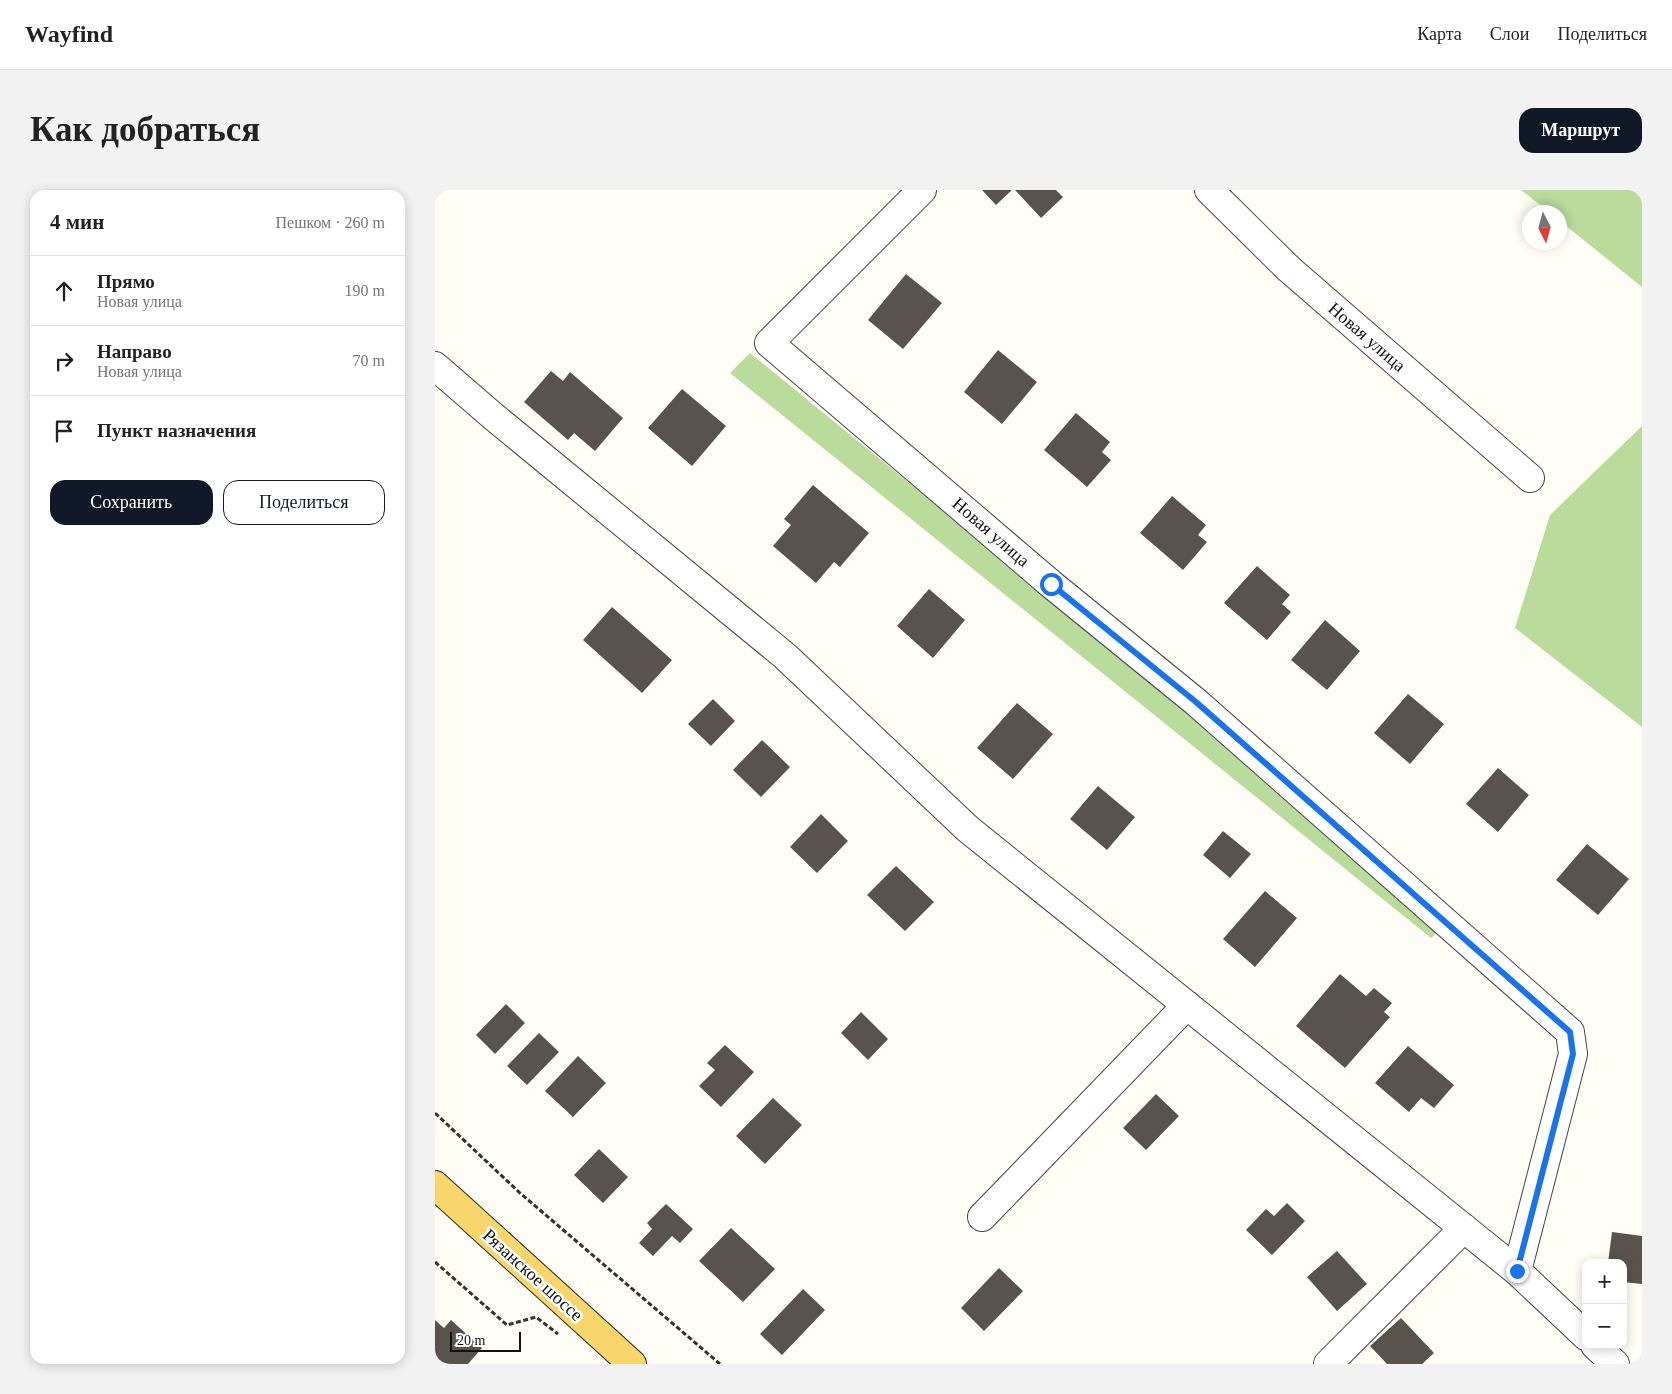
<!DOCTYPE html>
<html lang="ru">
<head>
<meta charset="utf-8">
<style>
  body { margin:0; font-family:Georgia,serif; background:#f2f2f2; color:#222 }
  .controls { position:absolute; right:15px; bottom:15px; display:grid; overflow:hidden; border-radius:10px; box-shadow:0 2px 12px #0003 }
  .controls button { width:45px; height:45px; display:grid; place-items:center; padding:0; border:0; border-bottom:1px solid #e0e0e0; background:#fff; color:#222; font:25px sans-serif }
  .compass { position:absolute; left:1087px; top:15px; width:45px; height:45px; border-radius:50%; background:#fff; box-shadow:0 2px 12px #0003; rotate:174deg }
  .scale { position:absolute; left:15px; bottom:12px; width:71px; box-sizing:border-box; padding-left:5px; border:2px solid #111; border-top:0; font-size:14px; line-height:18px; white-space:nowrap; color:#111; -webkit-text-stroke:4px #fff; paint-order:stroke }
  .stop { position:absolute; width:15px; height:15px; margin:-11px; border:4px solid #1a73e8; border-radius:50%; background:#fff }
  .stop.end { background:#1a73e8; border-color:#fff; box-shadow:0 1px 5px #0008 }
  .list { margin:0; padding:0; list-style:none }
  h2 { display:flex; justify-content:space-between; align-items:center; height:65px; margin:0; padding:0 20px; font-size:21px }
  h2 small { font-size:16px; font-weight:400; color:#767676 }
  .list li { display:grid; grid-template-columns:32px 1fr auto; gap:15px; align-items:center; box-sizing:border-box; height:70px; padding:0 20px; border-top:1px solid #e0e0e0 }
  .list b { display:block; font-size:19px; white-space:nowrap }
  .list p { margin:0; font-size:16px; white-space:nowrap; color:#767676 }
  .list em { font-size:16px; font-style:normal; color:#767676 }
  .actions { display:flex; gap:10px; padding:15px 20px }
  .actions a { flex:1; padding:11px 0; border:1px solid #111827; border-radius:15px; text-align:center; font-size:18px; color:#111827 }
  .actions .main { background:#111827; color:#fff }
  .icon { flex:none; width:28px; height:28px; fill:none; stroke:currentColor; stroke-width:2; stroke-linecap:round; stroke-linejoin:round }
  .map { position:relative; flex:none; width:1207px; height:1174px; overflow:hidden; border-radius:15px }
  header { display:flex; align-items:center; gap:30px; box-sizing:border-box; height:70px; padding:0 25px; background:#fff; border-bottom:1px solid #e0e0e0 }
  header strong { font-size:24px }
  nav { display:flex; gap:28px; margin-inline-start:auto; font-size:18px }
  .intro { display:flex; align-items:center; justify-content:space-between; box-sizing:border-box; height:120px; padding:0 30px }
  h1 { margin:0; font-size:35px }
  .button { padding:12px 22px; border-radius:15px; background:#111827; color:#fff; font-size:18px; font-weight:700 }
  main { display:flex; gap:30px; padding:0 30px }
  aside { flex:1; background:#fff; border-radius:15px; box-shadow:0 2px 12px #0003 }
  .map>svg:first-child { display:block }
  .forest { fill:#b9dc9c }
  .building { fill:#5a524d }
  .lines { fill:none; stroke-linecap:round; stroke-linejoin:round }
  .minor-casing { stroke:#444; stroke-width:30 }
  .major-casing { stroke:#222; stroke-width:30 }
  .path { stroke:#333; stroke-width:3; stroke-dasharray:5 2.5; stroke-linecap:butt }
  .minor { stroke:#fff; stroke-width:28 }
  .major { stroke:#f9d66b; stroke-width:28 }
  .route { stroke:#1a73e8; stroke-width:6 }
  .labels { text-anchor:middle; stroke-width:5; stroke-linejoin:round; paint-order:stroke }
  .street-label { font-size:18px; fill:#111; stroke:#fff }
</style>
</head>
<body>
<header>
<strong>Wayfind</strong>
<nav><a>Карта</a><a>Слои</a><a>Поделиться</a></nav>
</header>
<div class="intro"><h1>Как добраться</h1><a class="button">Маршрут</a></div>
<main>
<aside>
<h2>4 мин<small>Пешком · 260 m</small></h2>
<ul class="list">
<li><svg class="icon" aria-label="ahead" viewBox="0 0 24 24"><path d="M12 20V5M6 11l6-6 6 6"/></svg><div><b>Прямо</b><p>Новая улица</p></div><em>190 m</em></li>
<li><svg class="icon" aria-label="right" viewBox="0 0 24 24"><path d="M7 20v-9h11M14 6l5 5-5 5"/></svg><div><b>Направо</b><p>Новая улица</p></div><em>70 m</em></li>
<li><svg class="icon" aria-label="arrive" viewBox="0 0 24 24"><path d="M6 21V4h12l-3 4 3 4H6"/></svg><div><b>Пункт назначения</b></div></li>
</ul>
<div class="actions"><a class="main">Сохранить</a><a>Поделиться</a></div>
</aside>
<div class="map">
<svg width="1207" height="1174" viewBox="0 0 1207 1174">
  <rect width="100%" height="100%" fill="#fffdf5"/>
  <path class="forest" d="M1086,0H1207V97L1125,31L1124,22H1114Z
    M315,163L1012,732L996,748L295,183Z
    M1207,236V537L1080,438L1115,325Z"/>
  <path class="building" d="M547,0H577L561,15Z
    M580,0H621L628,7L606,28Z
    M471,84L507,113L468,159L433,130Z
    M563,160L602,192L567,234L529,202Z
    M116,181L128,191L135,182L188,228L160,261L139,243L133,250L89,212Z
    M247,199L291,236L257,276L213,238Z
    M641,223L675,252L667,262L676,270L652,297L609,260Z
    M378,295L434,343L405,377L399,372L381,393L338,356L356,335L349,329Z
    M737,306L771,335L763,345L772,352L748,380L705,343Z
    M822,376L855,405L847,414L856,422L832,450L789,413Z
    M494,399L530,430L498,468L462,436Z
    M177,417L237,470L207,503L148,450Z
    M890,430L925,461L892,500L856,470Z
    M973,504L1009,534L975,574L939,543Z
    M278,509L300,531L276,556L253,534Z
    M582,513L618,544L578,589L542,558Z
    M327,550L355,577L326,607L298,580Z
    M1063,578L1094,605L1063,642L1031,614Z
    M663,596L700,627L672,660L635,629Z
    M386,624L413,651L382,683L355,657Z
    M788,641L816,664L795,688L768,665Z
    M1152,654L1194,689L1163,725L1121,690Z
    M461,676L499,712L470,741L432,705Z
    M830,701L862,728L820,777L788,749Z
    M905,784L931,806L939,798L957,813L949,822L955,827L910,878L861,836Z
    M71,814L90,833L60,864L41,845Z
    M426,822L453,849L433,870L406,843Z
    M104,843L124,862L92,895L72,876Z
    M290,855L319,882L286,917L264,896L280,880L272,873Z
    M973,856L1019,895L999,918L986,908L974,922L940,893Z
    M143,866L171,893L138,927L110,901Z
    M721,904L744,926L711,960L688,938Z
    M338,908L367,935L330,974L301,946Z
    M164,959L193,987L168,1013L139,985Z
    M852,1013L870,1031L837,1065L811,1040L831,1019L839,1026Z
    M231,1014L258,1039L245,1053L237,1046L218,1066L204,1053L217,1039L212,1033Z
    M296,1038L340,1079L308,1112L264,1071Z
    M1177,1042L1207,1046V1094L1188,1092V1073H1173Z
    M902,1061L932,1094L902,1121L872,1087Z
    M564,1078L588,1101L549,1141L526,1118Z
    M368,1099L390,1120L347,1165L325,1144Z
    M966,1128L999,1163L987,1174H952L935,1156Z
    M0,1130L9,1138L16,1130L47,1158L33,1174H0V1170L2,1167L0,1165Z"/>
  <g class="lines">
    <g class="minor-casing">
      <path id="minor" d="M487,0L334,153L616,394L761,512L1135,842L1138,864L1082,1081L1151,1146
        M774,0L854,79L1095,288
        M0,176L59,227L350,466L533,639L1082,1081
        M547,1027L752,815
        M1160,1155L1180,1174
        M893,1174L1029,1038"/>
    </g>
    <g class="major-casing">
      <path id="major" d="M0,995L197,1174"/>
    </g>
    <path class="path" d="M0,923L85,1003L285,1174
      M0,1072L72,1135L101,1127L123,1144"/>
    <use href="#minor" class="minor"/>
    <use href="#major" class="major"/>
  </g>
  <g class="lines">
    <path class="route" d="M616,394L761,512L1135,842L1138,864L1082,1081"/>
  </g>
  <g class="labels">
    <g class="street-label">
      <text transform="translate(932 147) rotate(41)" y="6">Новая улица</text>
      <text transform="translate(556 342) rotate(41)" y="6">Новая улица</text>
      <text transform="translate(98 1085) rotate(42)" y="6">Рязанское шоссе</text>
    </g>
  </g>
</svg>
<div class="controls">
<button>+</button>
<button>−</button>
</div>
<svg class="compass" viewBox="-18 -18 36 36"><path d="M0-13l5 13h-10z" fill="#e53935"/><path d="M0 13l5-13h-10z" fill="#767676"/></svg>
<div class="scale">20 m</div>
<div class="stop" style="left:616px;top:394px"></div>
<div class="stop end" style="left:1082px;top:1081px"></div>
</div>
</main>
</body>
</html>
